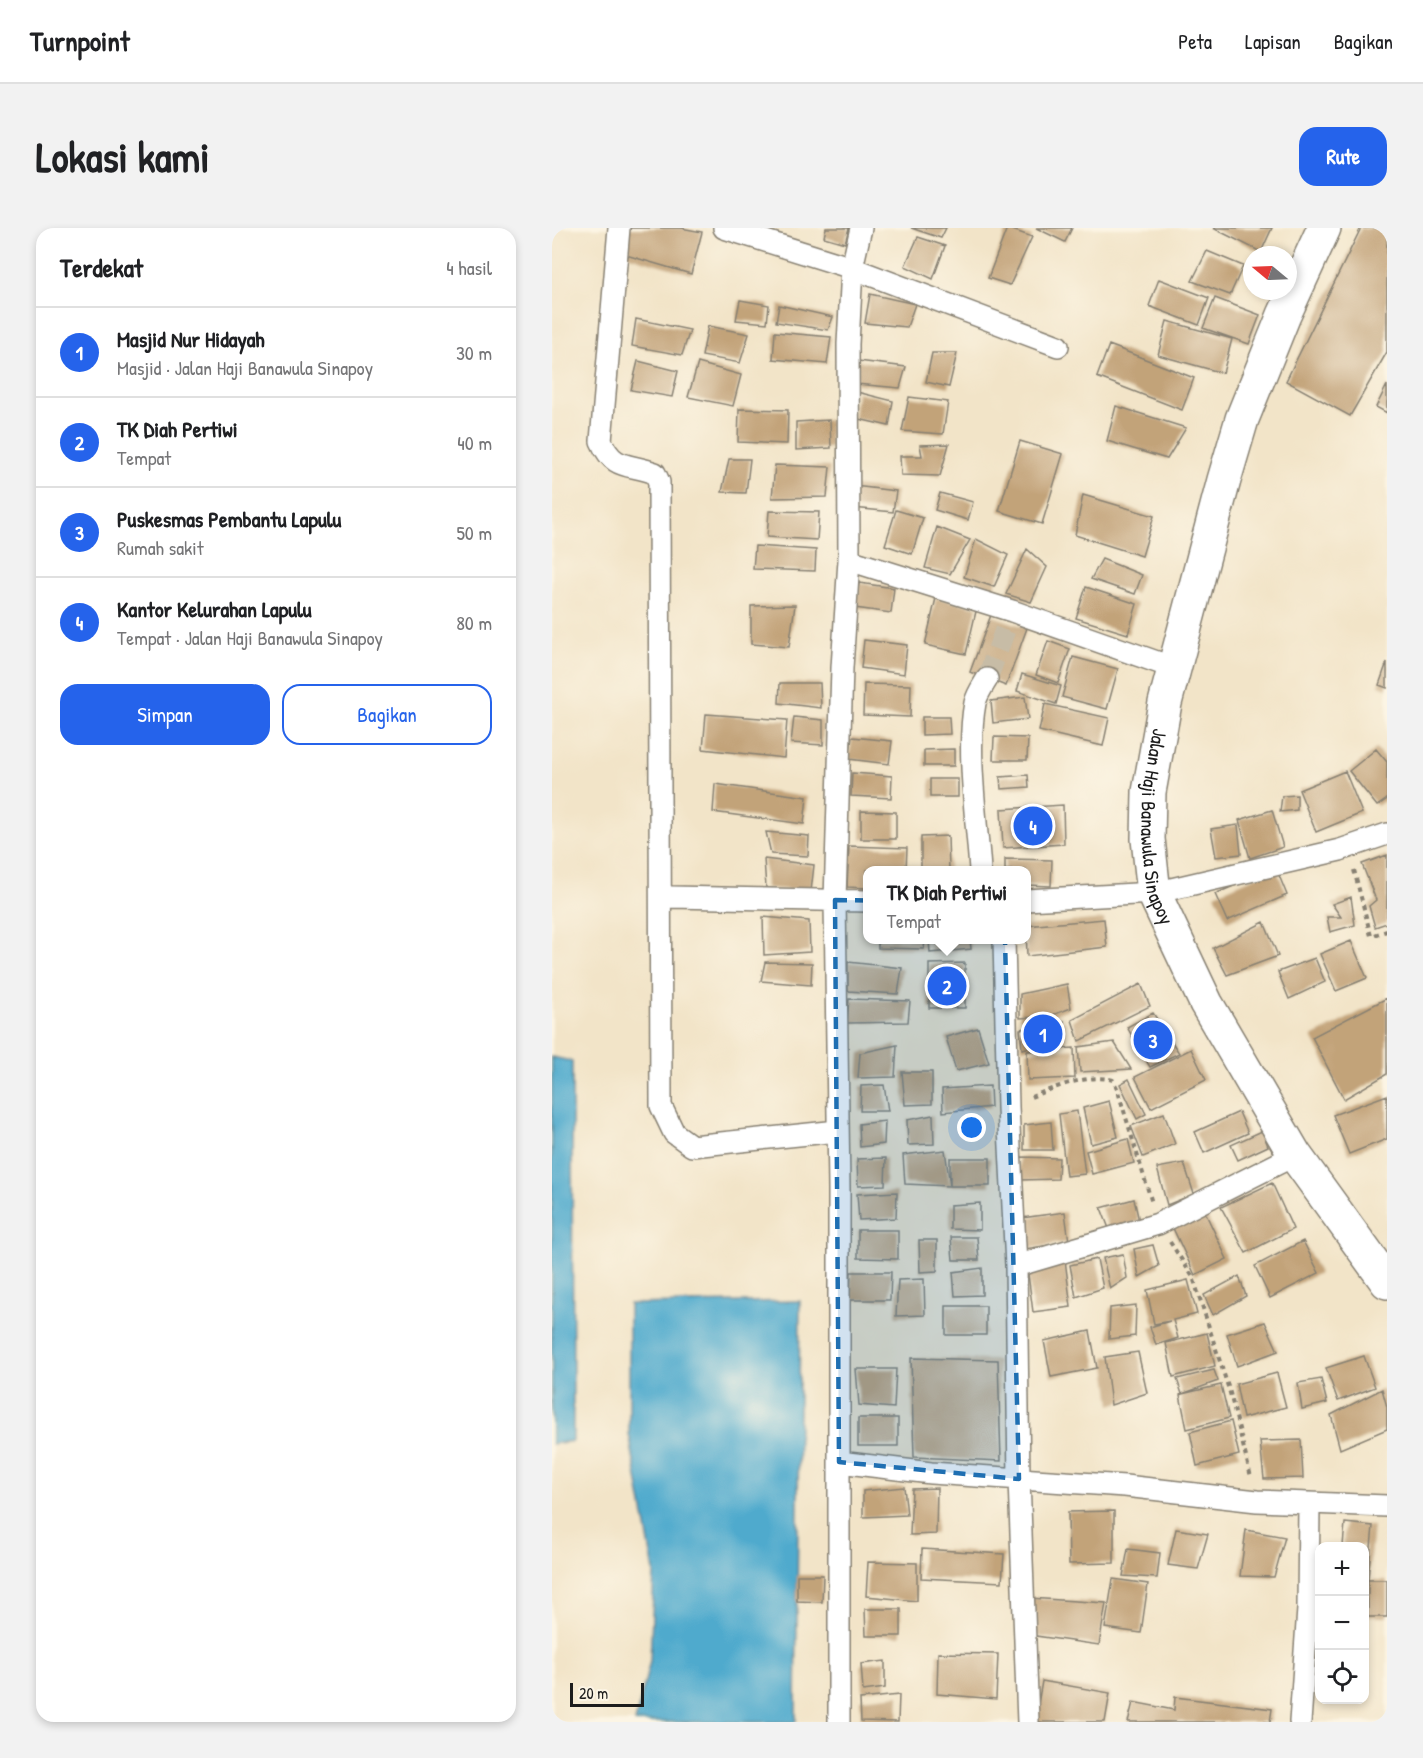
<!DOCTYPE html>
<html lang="id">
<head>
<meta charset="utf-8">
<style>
  body { margin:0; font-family:"Patrick Hand",sans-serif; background:#f2f2f2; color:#202124 }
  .controls { position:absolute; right:18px; bottom:18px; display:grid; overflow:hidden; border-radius:12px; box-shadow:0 3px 9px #0003 }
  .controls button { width:54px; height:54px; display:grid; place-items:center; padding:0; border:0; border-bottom:2px solid #e0e0e0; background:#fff; color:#202124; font:30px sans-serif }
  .compass { position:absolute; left:691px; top:18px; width:54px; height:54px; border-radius:50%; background:#fff; box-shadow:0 3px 9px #0003; rotate:289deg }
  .scale { position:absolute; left:18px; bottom:15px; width:74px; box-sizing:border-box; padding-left:6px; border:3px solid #1c1c1c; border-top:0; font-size:16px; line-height:21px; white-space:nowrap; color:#1c1c1c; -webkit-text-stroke:4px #fcf5e5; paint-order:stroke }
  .you { position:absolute; left:420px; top:900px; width:21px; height:21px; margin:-15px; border:4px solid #fff; border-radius:50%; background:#1a73e8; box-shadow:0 0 0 9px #1a73e833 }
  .badge { display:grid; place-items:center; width:39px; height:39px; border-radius:50%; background:#2563eb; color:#fff; font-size:20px; font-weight:700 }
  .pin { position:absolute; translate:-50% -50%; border:3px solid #fff; box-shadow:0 2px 6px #0006 }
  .popup { position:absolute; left:311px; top:638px; width:168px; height:78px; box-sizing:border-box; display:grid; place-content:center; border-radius:12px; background:#fff; filter:drop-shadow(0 2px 4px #0005); font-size:20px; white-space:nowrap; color:#757577 }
  .popup b { font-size:22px; color:#202124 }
  .popup::after { content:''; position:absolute; left:50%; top:100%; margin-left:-12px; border:12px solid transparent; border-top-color:#fff }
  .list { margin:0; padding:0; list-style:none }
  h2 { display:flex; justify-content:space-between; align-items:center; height:78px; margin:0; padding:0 24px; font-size:26px }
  h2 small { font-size:20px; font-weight:400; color:#757577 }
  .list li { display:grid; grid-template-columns:39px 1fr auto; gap:18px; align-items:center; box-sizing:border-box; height:90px; padding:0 24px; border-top:2px solid #e0e0e0 }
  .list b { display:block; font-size:22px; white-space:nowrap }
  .list p { margin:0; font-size:20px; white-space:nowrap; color:#757577 }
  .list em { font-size:20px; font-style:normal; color:#757577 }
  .actions { display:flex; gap:12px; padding:18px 24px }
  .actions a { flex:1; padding:14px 0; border:2px solid #2563eb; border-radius:18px; text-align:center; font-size:21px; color:#2563eb }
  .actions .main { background:#2563eb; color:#fff }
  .icon { flex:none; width:33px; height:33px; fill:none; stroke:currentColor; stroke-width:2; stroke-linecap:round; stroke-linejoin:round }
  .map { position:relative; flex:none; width:835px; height:1494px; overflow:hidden; border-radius:18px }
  header { display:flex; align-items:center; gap:36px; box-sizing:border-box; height:84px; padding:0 30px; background:#fff; border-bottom:2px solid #e0e0e0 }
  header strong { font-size:28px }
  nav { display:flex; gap:33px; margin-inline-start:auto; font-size:21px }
  .intro { display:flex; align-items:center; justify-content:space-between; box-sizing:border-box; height:144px; padding:0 36px }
  h1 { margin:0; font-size:42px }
  .button { padding:15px 27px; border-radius:18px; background:#2563eb; color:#fff; font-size:21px; font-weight:700 }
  main { display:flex; gap:36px; padding:0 36px }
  aside { flex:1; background:#fff; border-radius:18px; box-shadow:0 3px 9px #0003 }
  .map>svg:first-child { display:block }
  .water { fill:#4faacd; stroke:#366374; stroke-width:1.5 }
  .building { fill:#c2a379 }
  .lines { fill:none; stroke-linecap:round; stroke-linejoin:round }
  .minor-tunnel { stroke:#c7bca6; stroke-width:21; stroke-dasharray:21 10; stroke-linecap:butt }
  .minor-casing { stroke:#878072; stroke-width:24 }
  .trunk-casing { stroke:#878072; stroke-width:36 }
  .path { stroke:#878072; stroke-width:4; stroke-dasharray:4.5 4.5; stroke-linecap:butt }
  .minor { stroke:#fff; stroke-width:21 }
  .trunk { stroke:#fff; stroke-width:33 }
  .marked { fill:#1f6fb2; fill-opacity:0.2; stroke:#1f6fb2; stroke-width:4.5; stroke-dasharray:12 8; stroke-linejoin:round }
  .labels { text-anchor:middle; stroke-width:4.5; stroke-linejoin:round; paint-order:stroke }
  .street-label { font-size:20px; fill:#1c1c1c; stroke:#fcf5e5 }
</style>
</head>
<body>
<header>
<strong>Turnpoint</strong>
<nav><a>Peta</a><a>Lapisan</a><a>Bagikan</a></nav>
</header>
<div class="intro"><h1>Lokasi kami</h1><a class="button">Rute</a></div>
<main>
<aside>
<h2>Terdekat<small>4 hasil</small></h2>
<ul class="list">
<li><span class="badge">1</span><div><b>Masjid Nur Hidayah</b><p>Masjid · Jalan Haji Banawula Sinapoy</p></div><em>30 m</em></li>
<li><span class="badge">2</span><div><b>TK Diah Pertiwi</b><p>Tempat</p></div><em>40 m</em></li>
<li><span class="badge">3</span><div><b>Puskesmas Pembantu Lapulu</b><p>Rumah sakit</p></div><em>50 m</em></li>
<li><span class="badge">4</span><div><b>Kantor Kelurahan Lapulu</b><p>Tempat · Jalan Haji Banawula Sinapoy</p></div><em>80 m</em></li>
</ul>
<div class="actions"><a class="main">Simpan</a><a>Bagikan</a></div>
</aside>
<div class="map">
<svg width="835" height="1494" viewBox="0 0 835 1494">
  <rect width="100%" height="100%" fill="#fcf5e5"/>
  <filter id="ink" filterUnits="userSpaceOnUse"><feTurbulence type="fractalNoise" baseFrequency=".0167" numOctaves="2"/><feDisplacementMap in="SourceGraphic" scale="12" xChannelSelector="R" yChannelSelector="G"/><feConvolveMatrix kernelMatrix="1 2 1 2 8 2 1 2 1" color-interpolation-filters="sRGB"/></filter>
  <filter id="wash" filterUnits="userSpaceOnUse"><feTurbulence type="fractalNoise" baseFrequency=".008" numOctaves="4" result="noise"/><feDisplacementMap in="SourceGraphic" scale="24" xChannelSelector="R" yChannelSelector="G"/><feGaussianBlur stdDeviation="1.35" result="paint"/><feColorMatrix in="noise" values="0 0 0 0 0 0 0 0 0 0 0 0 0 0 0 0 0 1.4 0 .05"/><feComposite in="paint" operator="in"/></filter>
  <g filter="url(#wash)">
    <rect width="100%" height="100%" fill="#f2e4c8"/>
    <path class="water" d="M0,829L20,833L21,1213L0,1216Z
      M248,1073L244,1494H83L98,1433L102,1343L77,1206V1076Z"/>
    <g id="blocks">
      <path class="building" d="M75,0H129L150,4L139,46L67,25Z
        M274,0H297L293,15L272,9Z
        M359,0H394L389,10Z
        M455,0L480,9L458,57L436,50Z
        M484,0H520L513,14Z
        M661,0H720L709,24Z
        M809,0H835V124L798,188L734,153Z
        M366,9L393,18L381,51L353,38Z
        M655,23L691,38L678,67L640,53Z
        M607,51L657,70L647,97L597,78Z
        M318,66L363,76L355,99L313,95Z
        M663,70L708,87L697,116L651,100Z
        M188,72L217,77L215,95L184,92Z
        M227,77L281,89L276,102L224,94Z
        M84,91L138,102L130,127L80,118Z
        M615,93L680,111L671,145L606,127Z
        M156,98L197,106L188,135L150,128Z
        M223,104L279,109L275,136L221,131Z
        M557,117L642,150L630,182L545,149Z
        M380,125H405L397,159L374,154Z
        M86,133L126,143L120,169L79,162Z
        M306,133L354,139L348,160L304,156Z
        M146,135L189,147L181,178L136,169Z
        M835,157V185L824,179Z
        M305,164L341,173L337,198L302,190Z
        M357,169L396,174L391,206L350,203Z
        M564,178L634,200L615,231L555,213Z
        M187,181L236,182L235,216L186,214Z
        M278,192L279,220L244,222V194Z
        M468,213L511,226L490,296L447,283Z
        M397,216L388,248L349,247L348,228H370L368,217Z
        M177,231H198L194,265L170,264Z
        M223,237L278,239L275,269L220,270Z
        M302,258L344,263L341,284L301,280Z
        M388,265L421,274L416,292L383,282Z
        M531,267L602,288L590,328L523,307Z
        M344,282L371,290L360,326L333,317Z
        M217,283L267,284L265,312L215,309Z
        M385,299L418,312L398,346L373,340Z
        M424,311L456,327L442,359L412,349Z
        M203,318L264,322L263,343L201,341Z
        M475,321L495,339L479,374L454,366Z
        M550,331L590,347L583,366L539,351Z
        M307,355L342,360L339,385L303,380Z
        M534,359L585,376L576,406L524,390Z
        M384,370L425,379L414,426L373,417Z
        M243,377L237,419L199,416V378Z
        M439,387L475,400L454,458L418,444Z
        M312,412L355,417L352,446L309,440Z
        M496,413L518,421L506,455L484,447Z
        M521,429L566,441L555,481L510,469Z
        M835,434V460L827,457Z
        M470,446L509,458L504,476L465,463Z
        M228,455H268L269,480L227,475Z
        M312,456L359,457L358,489L311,487Z
        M473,469L476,491L441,495L439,473Z
        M493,476L557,490L551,518L487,503Z
        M154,486L235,492L232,530L151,521Z
        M242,489L271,492V517L239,515Z
        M370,489H397L398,506L370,507Z
        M300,509L340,513L337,536L297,531Z
        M442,509L476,510L475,532H441Z
        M402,521V538H372V522Z
        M824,521L835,534V571L825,578L797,543Z
        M793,543L810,585L764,604L747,562Z
        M300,545L340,548L339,570L299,568Z
        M476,547L477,559L449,561L448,549Z
        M378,551H406V569H378Z
        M163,556L255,569L252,596L161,584Z
        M745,567V582L728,584L730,568Z
        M511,577L512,616L451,620L449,581Z
        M720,582L731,619L698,630L687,592Z
        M309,583L344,584V611H309Z
        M686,597L689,626L664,629L659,601Z
        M214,604L257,608L256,628L219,626Z
        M396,608L397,642H369V609Z
        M297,618L355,620L354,642H315V660L295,659Z
        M835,627V695L823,699L817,678L824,672L810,636Z
        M212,631L262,637L259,663L214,660Z
        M453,631L500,632L499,658L474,657V642H453Z
        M724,640L735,667L675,693L663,666Z
        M799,669L803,697L778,704L775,689H789L780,676Z
        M211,689L257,693L258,724L212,727Z
        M552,691L555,719L475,728L474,698Z
        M712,694L726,728L675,747L661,720Z
        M326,712H373L372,721L326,720Z
        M377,712H418L419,721L378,725Z
        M799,713L815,750L784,763L768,726Z
        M763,730L773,754L737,771L726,744Z
        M213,734L260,735L259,757L209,753Z
        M296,734L350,740L346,766L296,763Z
        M413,735V780H377V736Z
        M515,756L519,780L498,788L468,790V766Z
        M589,756L598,778L527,813L520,792Z
        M835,770V846L792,871L760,809Z
        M297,771L358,773L356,794L295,795Z
        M601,785L627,825L598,839L575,799Z
        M512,793L514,812L470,821L468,801Z
        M426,800L437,835L404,843L394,809Z
        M562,814L579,841L528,844L526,819Z
        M345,817L343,849L306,850L308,825Z
        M522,820L523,850L476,852L475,823Z
        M639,821L654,852L599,880L583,849Z
        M350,844H380V876L353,877Z
        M577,851L594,886L585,891L568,856Z
        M332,857L336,883H308L309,858Z
        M438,858L439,879L391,884L390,861Z
        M835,867V911L797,926L781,887Z
        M557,873L566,909L539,916L531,880Z
        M525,883L533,946L514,948L507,886Z
        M687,884L696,905L652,925L643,904Z
        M612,885L623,916L591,929L579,898Z
        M381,887L382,916L356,917L355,892Z
        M333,893L332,916L308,919L307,896Z
        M499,894L501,922H472V897Z
        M710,903L716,918L686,932L679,917Z
        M576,911L582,935L540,946L534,923Z
        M393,922L398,958V930H438V958H398L353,956L351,927Z
        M467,929L507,930L506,951L467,952Z
        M334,930L333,957L306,958L305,931Z
        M632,935L642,966L615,977L605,940Z
        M720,955L741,1001L694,1025L669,979Z
        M345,964L344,990L307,992L305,966Z
        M582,971L587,993L558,1003L549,980Z
        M428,975V1002L398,1001V977Z
        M652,982L675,1031L643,1047L620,998Z
        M513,984L517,1014L473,1021L470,990Z
        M306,1002H346V1031L306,1030Z
        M399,1009H425L427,1032H401Z
        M367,1012H385V1043L368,1044Z
        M751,1013L767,1045L718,1070L703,1038Z
        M601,1017L607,1038L587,1049L582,1021Z
        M571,1026L575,1050L558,1061L551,1030Z
        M545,1031L551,1060L524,1069L518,1037Z
        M513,1032L519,1079L481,1084L475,1038Z
        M430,1040V1067L403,1068L401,1044Z
        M299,1044H339L338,1072H298Z
        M687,1048L694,1068L661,1087L652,1067Z
        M372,1051L373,1087L344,1088L346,1052Z
        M636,1052L645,1086L621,1092L626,1110L604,1117L598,1099L618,1093L602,1096L595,1062Z
        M584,1077L583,1108L557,1111L558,1080Z
        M394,1078H434V1107H394Z
        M713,1094L726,1123L685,1138L675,1106Z
        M538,1103L545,1140L499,1149L492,1113Z
        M655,1105L663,1138L621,1149L614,1115Z
        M586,1124L595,1165L559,1177L553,1129Z
        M812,1128L823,1159L786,1173L774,1140Z
        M359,1130L446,1132L449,1233L362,1229Z
        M304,1141H344L342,1180L307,1177Z
        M662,1142L666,1153L630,1166L669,1157L677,1190L635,1201L628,1167L630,1166L625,1151Z
        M725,1145L734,1179L691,1190L684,1156Z
        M769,1151L775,1175L750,1181L746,1155Z
        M830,1161L835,1179V1201L788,1221L779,1187Z
        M306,1190H346V1218H306Z
        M679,1193L687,1227L645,1238L638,1204Z
        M749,1212L751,1250L712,1251L708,1213Z
        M352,1259L355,1287L311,1289V1263Z
        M385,1260L384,1306L358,1307L360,1261Z
        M562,1283V1335L517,1336L516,1284Z
        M793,1295L821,1298L816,1352H835V1389H816V1352H813V1318H791Z
        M624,1301L656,1306L646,1341L616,1337Z
        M694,1302L733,1309L722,1349L688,1348Z
        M370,1321L452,1326L450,1354L369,1350Z
        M576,1321L608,1325L605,1350L571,1348Z
        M316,1334L365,1335V1373L314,1368Z
        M245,1347H271L270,1374L245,1373Z
        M561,1351L596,1356L589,1405L553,1400Z
        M477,1370L554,1375L547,1417L477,1407Z
        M313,1381H349V1408H314Z
        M386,1425L446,1426L444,1471L385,1466Z
        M333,1433V1460L311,1463L309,1436Z
        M490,1453L558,1465L553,1494H483Z
        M347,1467L346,1494L309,1493L308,1471Z
        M623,1469L720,1481L718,1494H576L581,1474L622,1482Z"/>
    </g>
  </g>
  <g filter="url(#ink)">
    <use href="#blocks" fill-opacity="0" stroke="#878072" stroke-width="1.5"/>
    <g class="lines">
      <path class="minor-tunnel" d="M435,451L456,394"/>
      <g class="minor-casing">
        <path id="minor" d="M67,0L49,213C62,243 77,235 103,245L107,254L109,878L122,905L140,918L286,903
          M172,0L300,40L506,118
          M297,332L460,383L622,440
          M428,642C425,594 414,522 423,475C425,466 431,458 435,451
          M119,669L316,673
          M474,672L602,665L788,622L835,606
          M452,712L456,879L464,1038L467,1251L476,1494
          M464,1038L606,996L743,927
          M287,1234L379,1245L573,1258L705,1273L835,1278
          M287,1494V961L283,672L290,440L297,332L296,116L300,40L309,0
          M748,1494L756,1381L757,1276"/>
      </g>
      <g class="trunk-casing">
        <g id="trunk">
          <path id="s1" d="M772,0L732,87L690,191L672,252L613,475L597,564L596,611L602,665L654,775L743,927L835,1054"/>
        </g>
      </g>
      <path class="path" d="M802,642L819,708L835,703
        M479,869C501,860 537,845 561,852L565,860L600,975
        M618,1014L641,1049L678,1165L699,1249"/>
      <use href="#minor" class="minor"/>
      <use href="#trunk" class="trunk"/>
    </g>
  </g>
  <path class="marked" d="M283,672L452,674L467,1251L287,1234Z"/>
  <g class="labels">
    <g class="street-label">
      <text dy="7" stroke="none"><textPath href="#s1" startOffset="628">Jalan Haji Banawula Sinapoy</textPath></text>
    </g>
  </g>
</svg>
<div class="controls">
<button>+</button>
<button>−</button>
<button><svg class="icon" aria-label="locate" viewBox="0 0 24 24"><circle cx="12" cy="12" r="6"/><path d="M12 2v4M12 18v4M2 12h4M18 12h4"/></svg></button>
</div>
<svg class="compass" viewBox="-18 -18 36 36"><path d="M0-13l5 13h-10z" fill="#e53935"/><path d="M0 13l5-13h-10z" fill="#757577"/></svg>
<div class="scale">20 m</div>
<div class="you"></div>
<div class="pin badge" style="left:491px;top:806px">1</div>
<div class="pin badge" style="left:395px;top:758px">2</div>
<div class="popup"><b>TK Diah Pertiwi</b>Tempat</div>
<div class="pin badge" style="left:601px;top:812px">3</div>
<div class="pin badge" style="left:481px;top:598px">4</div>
</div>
</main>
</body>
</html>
